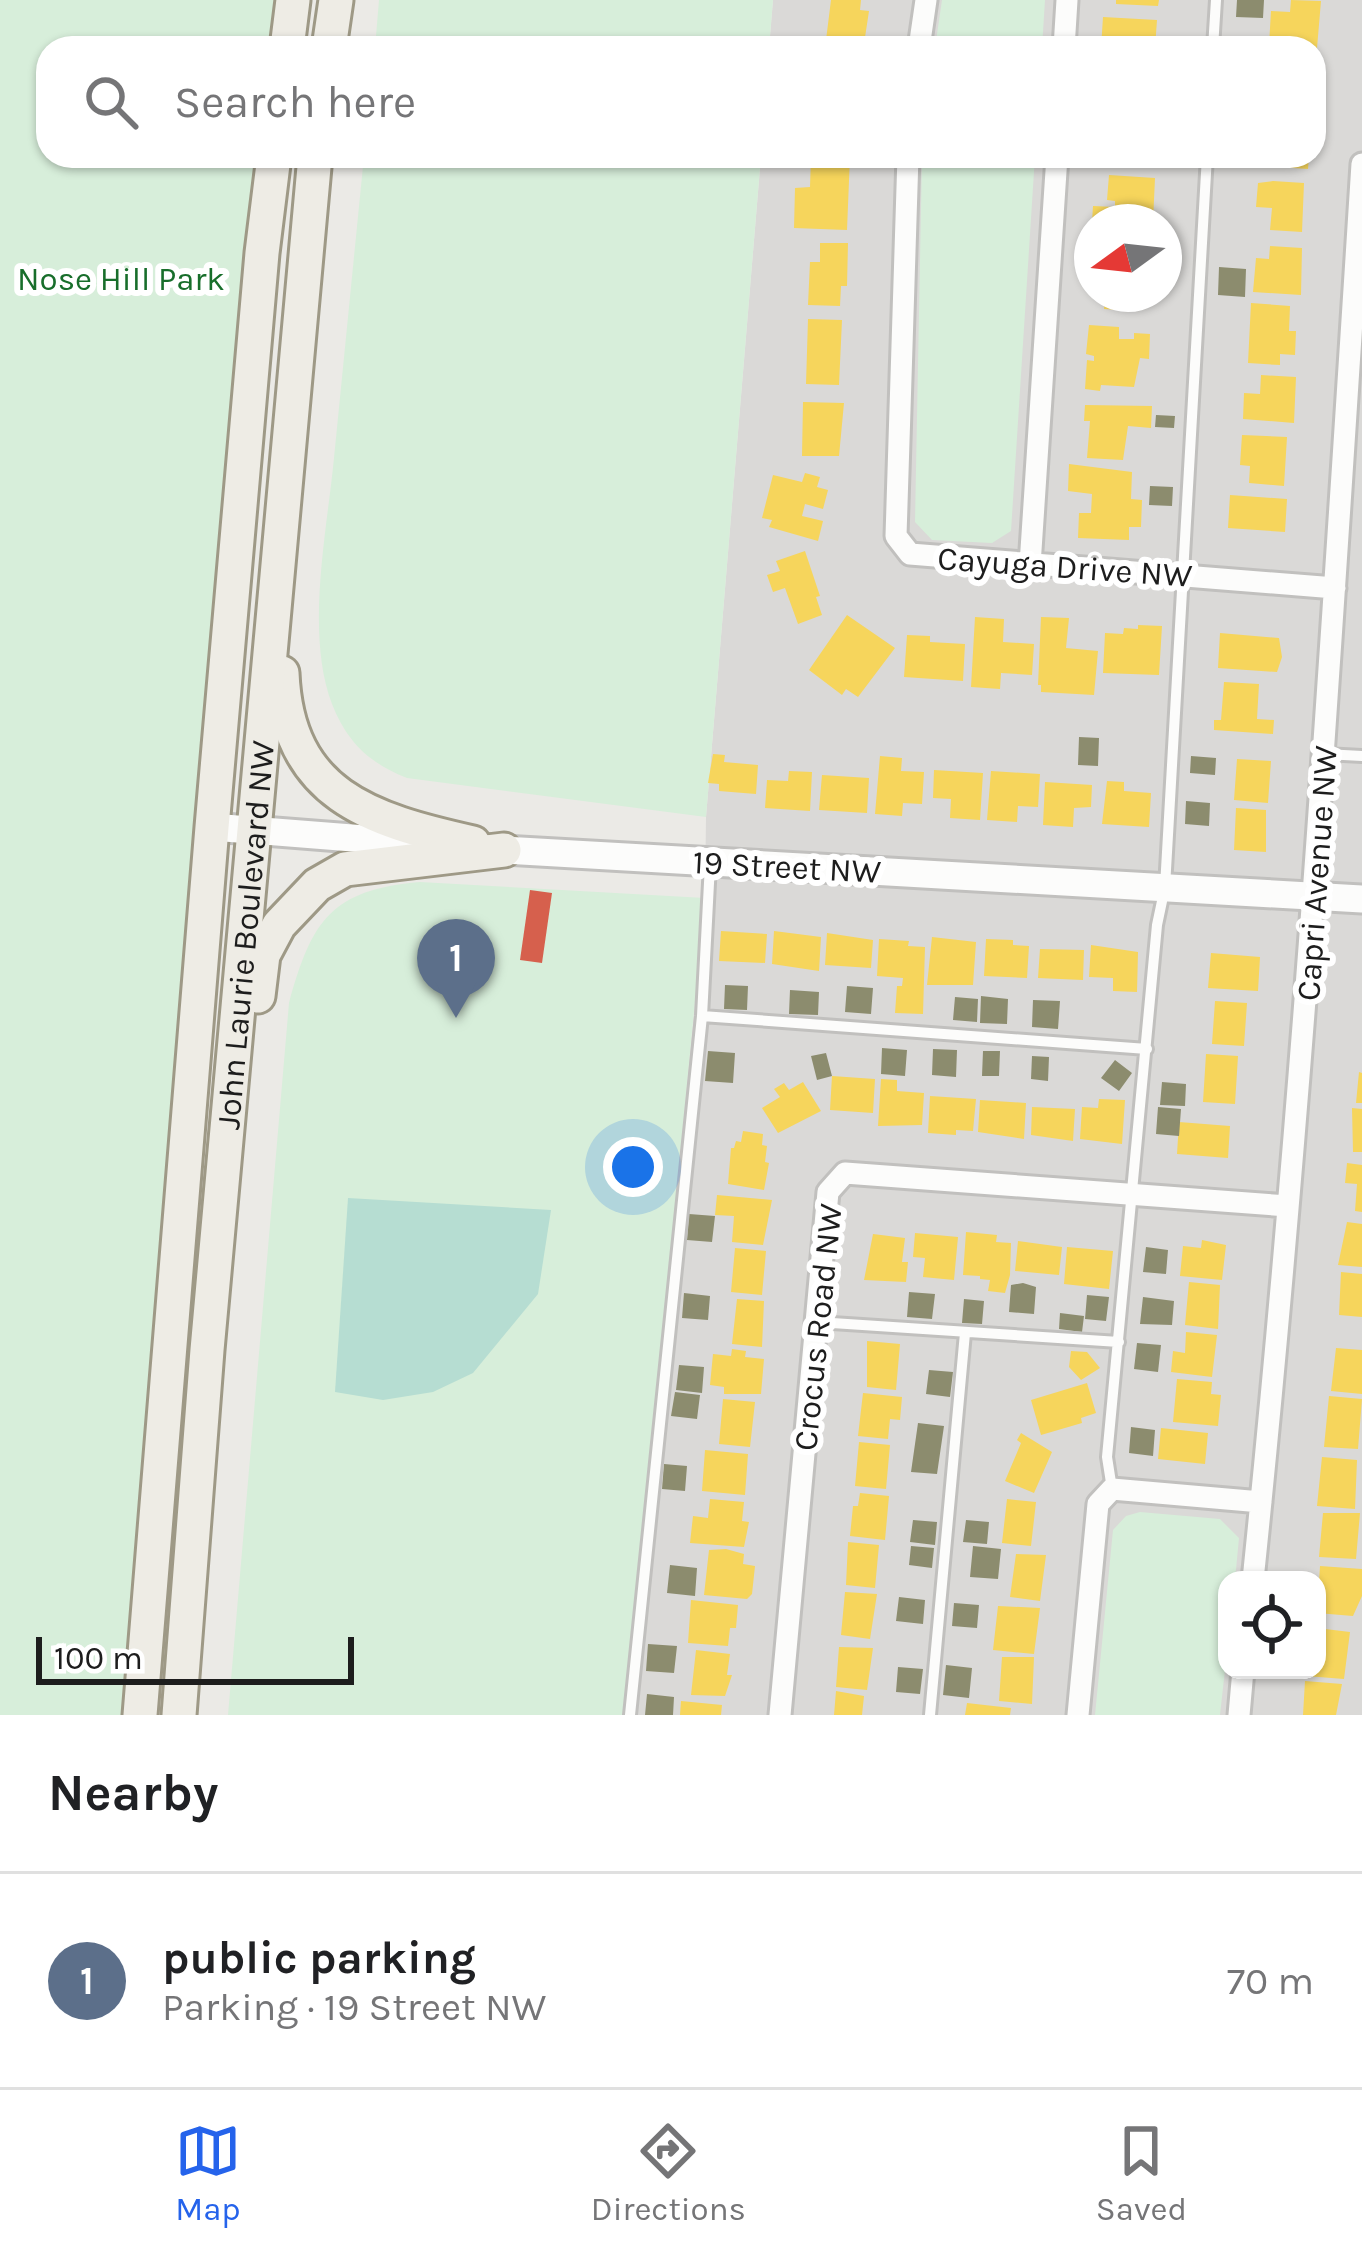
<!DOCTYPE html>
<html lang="en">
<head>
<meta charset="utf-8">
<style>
  body { margin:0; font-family:Karla,sans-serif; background:#f2f2f2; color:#202124 }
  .controls { position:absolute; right:36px; bottom:36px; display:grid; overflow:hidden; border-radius:24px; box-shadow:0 3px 9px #0004 }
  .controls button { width:108px; height:108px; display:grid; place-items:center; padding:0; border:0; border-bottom:3px solid #e0e0e0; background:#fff; color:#202124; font:60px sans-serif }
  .compass { position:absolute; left:1074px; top:204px; width:108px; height:108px; border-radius:50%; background:#fff; box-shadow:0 3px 9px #0004; rotate:255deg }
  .scale { position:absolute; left:36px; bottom:30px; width:318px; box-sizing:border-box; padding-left:12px; border:6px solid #1d1d1d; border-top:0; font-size:33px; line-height:42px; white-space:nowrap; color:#1d1d1d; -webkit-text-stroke:9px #fff; paint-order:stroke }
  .you { position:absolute; left:633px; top:1167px; width:42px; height:42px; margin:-30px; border:9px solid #fff; border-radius:50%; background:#1a73e8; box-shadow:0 0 0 18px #1a73e833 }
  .badge { display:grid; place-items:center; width:78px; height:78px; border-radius:50%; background:#2563eb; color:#fff; font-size:39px; font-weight:700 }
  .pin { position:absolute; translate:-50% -99px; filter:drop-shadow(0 3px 6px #0008) }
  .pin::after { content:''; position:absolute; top:63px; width:42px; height:36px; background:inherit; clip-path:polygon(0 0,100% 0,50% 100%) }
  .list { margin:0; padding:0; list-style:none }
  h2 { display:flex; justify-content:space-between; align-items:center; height:156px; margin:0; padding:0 48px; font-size:51px }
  h2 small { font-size:39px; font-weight:400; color:#757577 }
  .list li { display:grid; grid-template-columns:78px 1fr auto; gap:36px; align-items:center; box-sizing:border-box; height:216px; padding:0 48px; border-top:3px solid #e0e0e0 }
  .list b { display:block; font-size:45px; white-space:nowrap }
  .list p { margin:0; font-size:39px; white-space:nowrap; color:#757577 }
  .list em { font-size:39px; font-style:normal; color:#757577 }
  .icon { flex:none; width:66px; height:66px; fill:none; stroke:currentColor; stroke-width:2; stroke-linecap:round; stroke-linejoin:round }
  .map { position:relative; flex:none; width:1362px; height:1715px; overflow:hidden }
  .search { position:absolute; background:#fff; box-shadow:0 3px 9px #0004; left:36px; right:36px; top:36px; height:132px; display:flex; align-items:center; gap:30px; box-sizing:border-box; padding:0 42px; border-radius:36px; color:#757577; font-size:45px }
  .sheet { height:372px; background:#fff }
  nav { display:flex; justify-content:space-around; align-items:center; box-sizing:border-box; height:168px; border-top:3px solid #e0e0e0; background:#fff; font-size:33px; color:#757577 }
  nav a { display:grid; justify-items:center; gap:6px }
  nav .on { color:#2563eb }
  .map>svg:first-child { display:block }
  .residential { fill:#dad9d7; fill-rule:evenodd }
  .park { fill:#d7eeda }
  .pitch { fill:#b6ddd2 }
  .homes { fill:#f6d55c }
  .shops { fill:#d6604d }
  .industry { fill:#8c8c6e }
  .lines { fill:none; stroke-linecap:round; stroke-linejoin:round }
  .service-casing { stroke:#c1c0be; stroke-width:16 }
  .minor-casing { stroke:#c1c0be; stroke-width:27 }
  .tertiary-casing { stroke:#c1c0be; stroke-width:33 }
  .primary-casing { stroke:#9e9986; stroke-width:39 }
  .service { stroke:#fcfcfb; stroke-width:10 }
  .minor { stroke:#fcfcfb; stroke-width:21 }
  .tertiary { stroke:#fcfcfb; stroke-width:27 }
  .primary { stroke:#eeece5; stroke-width:33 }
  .labels { text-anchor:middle; stroke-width:12; stroke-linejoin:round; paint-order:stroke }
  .park-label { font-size:33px; fill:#186e2b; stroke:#fff }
  .street-label { font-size:33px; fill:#1d1d1d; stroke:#fff }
</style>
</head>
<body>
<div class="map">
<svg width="1362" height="1715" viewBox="0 0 1362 1715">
  <rect width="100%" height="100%" fill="#ebeae6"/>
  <path class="residential" d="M773,0H1362V1715H626L705,898L706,817L761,156H1314V48H769ZM1092,222H1164V294H1092ZM1227,1580H1317V1670H1227Z"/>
  <path class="park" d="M0,0H276L268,48H48V156H258L123,1715H0Z
    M379,0H773L769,48H375Z
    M942,0H1045L1042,48H935Z
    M364,156H761L706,817L407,778C369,763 347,742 332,704C305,633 327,531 334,458C344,357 354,257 364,156Z
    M922,156H1035L1011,531L992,543L932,540L915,522Z
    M420,882L705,898L626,1715H228L289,1003C312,920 331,890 420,882Z
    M1140,1512L1220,1519L1239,1538L1235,1580H1227V1652L1220,1715H1095L1113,1530L1126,1516Z"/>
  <path class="pitch" d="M348,1198L551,1210L538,1294L473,1373L433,1392L383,1400L335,1392Z"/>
  <path class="homes" d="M831,0H861L860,10L869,11L864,44L825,48Z
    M1116,0H1159L1158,6L1116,4Z
    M1291,0L1321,1L1317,48L1269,45L1271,11L1290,12Z
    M1103,17L1157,20L1155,48H1101Z
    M811,156H850L847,230L794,228L795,188L810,187Z
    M1114,156H1162V166L1114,165Z
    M1277,156H1309L1308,169L1277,167Z
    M1109,175L1155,178L1153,222H1092L1093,206L1115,207V201L1107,200Z
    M1273,181L1304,183L1302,232L1270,230L1272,208L1256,207L1258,183Z
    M820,243H848L847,286H841L840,306L808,305L810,262H820Z
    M1270,246L1302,248L1301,295L1253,292L1256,258L1269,259Z
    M1105,294H1140L1139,311L1104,309Z
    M1251,303L1290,306L1289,331H1296L1295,355L1280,354V365L1248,363Z
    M808,319L842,320L839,385L806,384Z
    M1089,325L1119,327V339H1134V333L1150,334L1149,359L1140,358L1134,387L1101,385L1100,391L1085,389L1087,360L1094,361V356L1086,354Z
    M1261,375L1296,377L1294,423L1243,419L1244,393L1260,394Z
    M803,402L844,403L839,456H802Z
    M1085,405L1152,406L1151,428L1128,426L1123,460L1087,458L1090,421H1084Z
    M1242,435L1287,437L1284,486L1249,483L1250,466L1240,465Z
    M1069,464L1132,472L1131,499L1142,500L1141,527H1129V540L1078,538L1079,513H1091L1092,494L1068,491Z
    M805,473L820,477L817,487L828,490L823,509L805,504L802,516L823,521L818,541L769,527L772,520L762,518L773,475L802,482Z
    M1230,495L1287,499L1285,532L1228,528Z
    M805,551L820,596L816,597L822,615L798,624L785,588L773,592L767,575L780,571L776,561Z
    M847,615L895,648L858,697L846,689L842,695L809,670Z
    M975,617L1004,619L1003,642L1034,644L1032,675L1001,673L1000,689L971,687Z
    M1041,617L1069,618L1066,648L1098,651L1094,695L1041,692V685H1038Z
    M1138,625L1162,626L1159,675L1103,673L1105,633L1123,634L1124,628L1138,629Z
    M1220,633L1279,638L1282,657L1277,672L1218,668Z
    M907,635L930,636V642L965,644L963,681L904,677Z
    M1224,682L1259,684L1257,719L1274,720L1273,734L1214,730V720H1221Z
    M713,754L725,755L724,762L758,765L756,794L719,791V784L708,783Z
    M880,756L902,758L901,771L924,772L922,804L903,803L902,816L875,814Z
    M1237,759L1271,761L1268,803L1234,800Z
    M934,770L983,773L980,820L950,818L951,799L933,798Z
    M789,771L812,772L810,811L765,808L767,780L788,781Z
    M991,771L1040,774L1038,807L1018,806L1017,822L987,820Z
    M822,775L869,778L867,813L819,810Z
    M1107,781L1124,782V791L1151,793L1149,827L1102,824Z
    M1045,782L1092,785L1091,807L1074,808L1073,827L1043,825Z
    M1236,808L1266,810V852L1234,850Z
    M721,931L767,934L765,963L719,961Z
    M774,931L821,937L819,971L772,964Z
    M827,933L873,940L871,968L825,965Z
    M932,937L976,942L973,985H927Z
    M879,939L909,941L908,946L925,947L923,1014L895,1013L897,986H902L903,978L877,976Z
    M986,939L1013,940V945L1029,946L1027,978L984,976Z
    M1091,945L1138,952L1137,992L1113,991V978L1089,977Z
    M1040,949L1084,950L1083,980L1038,978Z
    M1211,953L1260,957L1258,991L1208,988Z
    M1215,1001L1247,1003L1244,1046L1212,1044Z
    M1206,1054L1238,1056L1235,1104L1203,1102Z
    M1359,1072L1362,1073V1103H1356Z
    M832,1076L875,1079L873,1113L830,1110Z
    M881,1079L897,1080V1091L924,1093L922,1125L878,1126Z
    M803,1082L821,1111L778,1133L762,1108L780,1097L774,1089L784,1083L789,1090Z
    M930,1096L976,1099L973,1131L956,1130V1135L928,1133Z
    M1099,1099L1125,1100L1122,1144L1080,1139L1082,1107L1098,1108Z
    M980,1100L1026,1103L1024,1139L978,1132Z
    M1032,1107L1075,1109L1073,1141L1031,1135Z
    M1352,1108L1362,1109V1152H1353Z
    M1179,1122L1230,1126L1228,1158L1177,1154Z
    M743,1131L763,1134L762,1145L767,1146L765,1162L769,1163L764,1190L728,1184L731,1148H734L736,1141L741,1142Z
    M1347,1163L1362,1165V1212L1355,1211L1357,1184L1345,1183Z
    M717,1195L772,1200L763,1245L732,1242L734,1216L715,1215Z
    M1347,1222L1362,1224V1267L1338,1265Z
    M966,1232L997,1235L996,1242L1011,1243L1010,1275L1005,1293L988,1291L990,1280L980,1279V1276L963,1275Z
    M915,1233L958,1237L954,1280L923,1277L925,1258L913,1257Z
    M873,1234L905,1238L902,1262H908L906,1282L864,1280Z
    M1202,1240L1226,1245L1222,1280L1180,1276L1183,1246L1201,1248Z
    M1018,1241L1062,1247L1059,1275L1015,1271Z
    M1067,1247L1113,1251L1109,1289L1064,1284Z
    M735,1248L766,1251L762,1295L731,1292Z
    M1341,1272L1362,1274V1317L1339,1315Z
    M1189,1282L1220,1285L1218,1329L1185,1325Z
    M737,1299L764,1301L762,1347L732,1344Z
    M1186,1332L1217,1335L1212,1377L1171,1372L1173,1351L1185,1353Z
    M867,1341L900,1344L896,1390L867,1387Z
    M1336,1348L1362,1350V1394L1331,1391Z
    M732,1349L746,1351L745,1357L764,1359L761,1394H724V1387L710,1385L713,1354L731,1356Z
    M1071,1351L1087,1352L1100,1368L1081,1380L1069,1367Z
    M1177,1379L1212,1382L1211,1394L1221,1395L1218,1426L1173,1422Z
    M1087,1383L1096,1413L1081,1418L1082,1423L1041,1435L1031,1400Z
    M863,1393L902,1397L900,1420L890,1419L888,1439L858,1436Z
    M1329,1396L1362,1399L1358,1449L1324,1447Z
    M723,1399L755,1402L750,1447L719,1444Z
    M1161,1428L1208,1433L1205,1464L1158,1459Z
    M1021,1433L1052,1452L1034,1493L1005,1481L1021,1443L1017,1440Z
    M859,1442L890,1445L886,1489L855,1486Z
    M705,1450L748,1454L745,1495L702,1491Z
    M1322,1457L1357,1460L1355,1509L1317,1506Z
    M860,1493L889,1496L885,1540L850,1536L853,1506H858Z
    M710,1499L744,1502L742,1521L749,1522L744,1547L690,1543L693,1516L708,1518Z
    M1007,1499L1036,1502L1031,1546L1002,1543Z
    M1323,1513H1360L1356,1559L1319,1557Z
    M848,1542L879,1545L875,1588L846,1585Z
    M726,1549L744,1554L743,1564L755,1566L752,1594L747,1599L704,1595L709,1550Z
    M1016,1554L1046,1555L1040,1601L1010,1597Z
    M1320,1566L1362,1569V1596L1353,1616L1317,1613Z
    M845,1592L877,1594L870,1639L841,1635Z
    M691,1600L738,1605L736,1628H730L728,1646L688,1643Z
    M998,1606L1040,1608L1034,1654L993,1650Z
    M1317,1628L1350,1632L1344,1679L1306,1676L1307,1670H1317Z
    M839,1647L873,1648L867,1690L836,1687Z
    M696,1650L730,1654L727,1675H732L725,1696L691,1695Z
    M1002,1657H1034L1032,1704L999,1701Z
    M1305,1681L1342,1684L1336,1715H1303Z
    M836,1691L864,1696L862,1715H834Z
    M681,1701L722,1705L721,1715H680Z
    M967,1703L1011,1708L1010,1715H965Z"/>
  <path class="shops" d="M530,890L552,893L542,963L520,960Z"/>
  <path class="industry" d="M1237,0H1264L1263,18L1236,17Z
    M1219,267L1246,269L1245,297L1218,295Z
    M1156,415L1175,416L1174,428L1155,427Z
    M1150,486L1173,487L1172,506L1149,505Z
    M1079,737L1099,738L1098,766L1078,765Z
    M1191,756L1216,758L1215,775L1190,773Z
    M1186,801L1210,803L1209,826L1185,824Z
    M725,985L748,986L747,1010L724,1009Z
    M847,986L873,988L871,1014L845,1012Z
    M790,990L819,992L818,1015L789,1014Z
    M981,996L1008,999L1007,1024L980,1023Z
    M955,997L978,999L977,1022L953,1020Z
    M1033,1000L1060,1001L1058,1029L1032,1027Z
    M882,1048L907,1050L905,1076L881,1074Z
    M933,1049L957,1050L956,1077L932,1075Z
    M708,1051L735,1053L733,1083L705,1081Z
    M983,1051H1000L999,1076H982Z
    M826,1053L832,1076L817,1080L811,1056Z
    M1032,1056L1049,1057L1048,1081L1031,1079Z
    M1115,1060L1132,1073L1119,1091L1101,1078Z
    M1162,1082L1186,1084L1185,1106L1160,1105Z
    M1158,1107L1181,1109L1179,1136L1156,1134Z
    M689,1214L715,1216L712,1242L687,1240Z
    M1146,1247L1168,1250L1166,1274L1143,1272Z
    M1023,1283L1036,1287L1034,1314L1009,1312L1011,1285Z
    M909,1292L935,1294L932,1319L907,1317Z
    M684,1293L710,1296L708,1320L682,1318Z
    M1087,1295L1109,1297L1106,1321L1085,1319Z
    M1143,1297L1174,1301L1172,1325L1140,1324Z
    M964,1299L984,1301L982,1324L962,1323Z
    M1060,1313L1084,1316L1082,1332L1059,1329Z
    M1137,1343L1161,1345L1158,1372L1134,1369Z
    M679,1365L704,1367L702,1393L676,1390Z
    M929,1370L953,1372L950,1397L926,1394Z
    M675,1392L700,1395L697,1419L671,1416Z
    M918,1423L944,1426L937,1474L911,1472Z
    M1131,1427L1155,1430L1153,1456L1129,1453Z
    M664,1464L687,1466L685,1491L662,1489Z
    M913,1520L937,1522L935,1545L910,1542Z
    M966,1520L989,1522L987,1544L963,1542Z
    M911,1546L934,1548L932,1568L909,1565Z
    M973,1546L1001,1549L998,1579L970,1577Z
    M670,1565L697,1568L695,1596L667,1593Z
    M899,1597L925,1600L923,1624L896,1621Z
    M954,1603L979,1605L977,1628L952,1626Z
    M648,1644L677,1646L674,1673L646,1671Z
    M946,1665L972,1668L969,1698L943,1695Z
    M898,1667L923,1669L920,1694L896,1692Z
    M647,1694L674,1697L673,1715H645Z"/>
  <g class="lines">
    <g class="service-casing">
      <path id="service" d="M1213,48L1216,0
        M1325,754L1362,756
        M702,1016L1147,1049
        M817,1322L1119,1342
        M1112,1489L1107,1457L1157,925L1165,887L1207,156
        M630,1715L702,1016L710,864
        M930,1715L965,1333"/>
    </g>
    <g class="minor-casing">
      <path id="minor" d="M919,48L926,0
        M1064,48L1067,0
        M908,156L896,536L910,554L1335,588
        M1030,565L1057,156
        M1253,1580C1302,1109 1332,637 1362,164
        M780,1715L828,1192L845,1173L1288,1206
        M1078,1715L1098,1504L1112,1489L1261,1502
        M1239,1715L1243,1670"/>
    </g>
    <g class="tertiary-casing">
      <path id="tertiary" d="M212,827L441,845
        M486,849L1362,899"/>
    </g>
    <g class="primary-casing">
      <g id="primary">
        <path d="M287,48L293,0"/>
        <path d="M329,48L336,0"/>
        <path d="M282,673C287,795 370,820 473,843"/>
        <path d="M258,996L263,955L279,925L317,885L345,869L504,850"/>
        <path d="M140,1715L212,827L262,253L274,156"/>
        <path id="s1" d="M179,1715L207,1350L315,156"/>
      </g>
    </g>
    <use href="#service" class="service"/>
    <use href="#minor" class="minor"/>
    <use href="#tertiary" class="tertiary"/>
    <use href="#primary" class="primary"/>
  </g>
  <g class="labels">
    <g class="park-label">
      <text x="121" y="290">Nose Hill Park</text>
    </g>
    <g class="street-label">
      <text transform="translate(1065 566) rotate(4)" y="12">Cayuga Drive NW</text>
      <text transform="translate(787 866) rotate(3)" y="12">19 Street NW</text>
      <text transform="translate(1316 873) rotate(-86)" y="12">Capri Avenue NW</text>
      <text dy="12" stroke="none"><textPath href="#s1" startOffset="783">John Laurie Boulevard NW</textPath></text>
      <text transform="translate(817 1327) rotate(-84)" y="12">Crocus Road NW</text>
    </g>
  </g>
</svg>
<div class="controls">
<button><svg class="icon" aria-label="locate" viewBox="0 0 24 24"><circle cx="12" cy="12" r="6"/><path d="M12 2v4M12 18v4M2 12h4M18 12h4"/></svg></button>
</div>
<svg class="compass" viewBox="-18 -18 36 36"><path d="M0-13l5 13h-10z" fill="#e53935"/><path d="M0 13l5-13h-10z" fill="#757577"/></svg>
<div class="scale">100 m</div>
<div class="you"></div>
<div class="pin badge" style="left:456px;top:1018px;background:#5c6f8a">1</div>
<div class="search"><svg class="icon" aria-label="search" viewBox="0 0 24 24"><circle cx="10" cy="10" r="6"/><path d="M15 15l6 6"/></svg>Search here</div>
</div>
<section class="sheet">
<h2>Nearby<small></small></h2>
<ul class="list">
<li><span class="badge" style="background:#5c6f8a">1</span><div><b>public parking</b><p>Parking · 19 Street NW</p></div><em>70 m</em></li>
</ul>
</section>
<nav>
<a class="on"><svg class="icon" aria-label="map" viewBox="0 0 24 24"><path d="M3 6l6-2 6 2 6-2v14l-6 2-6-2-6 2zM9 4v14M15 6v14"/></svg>Map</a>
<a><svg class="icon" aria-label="directions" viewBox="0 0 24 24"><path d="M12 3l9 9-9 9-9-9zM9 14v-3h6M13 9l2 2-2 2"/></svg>Directions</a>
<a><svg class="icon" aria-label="saved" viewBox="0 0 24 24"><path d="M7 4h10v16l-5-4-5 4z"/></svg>Saved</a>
</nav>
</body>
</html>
